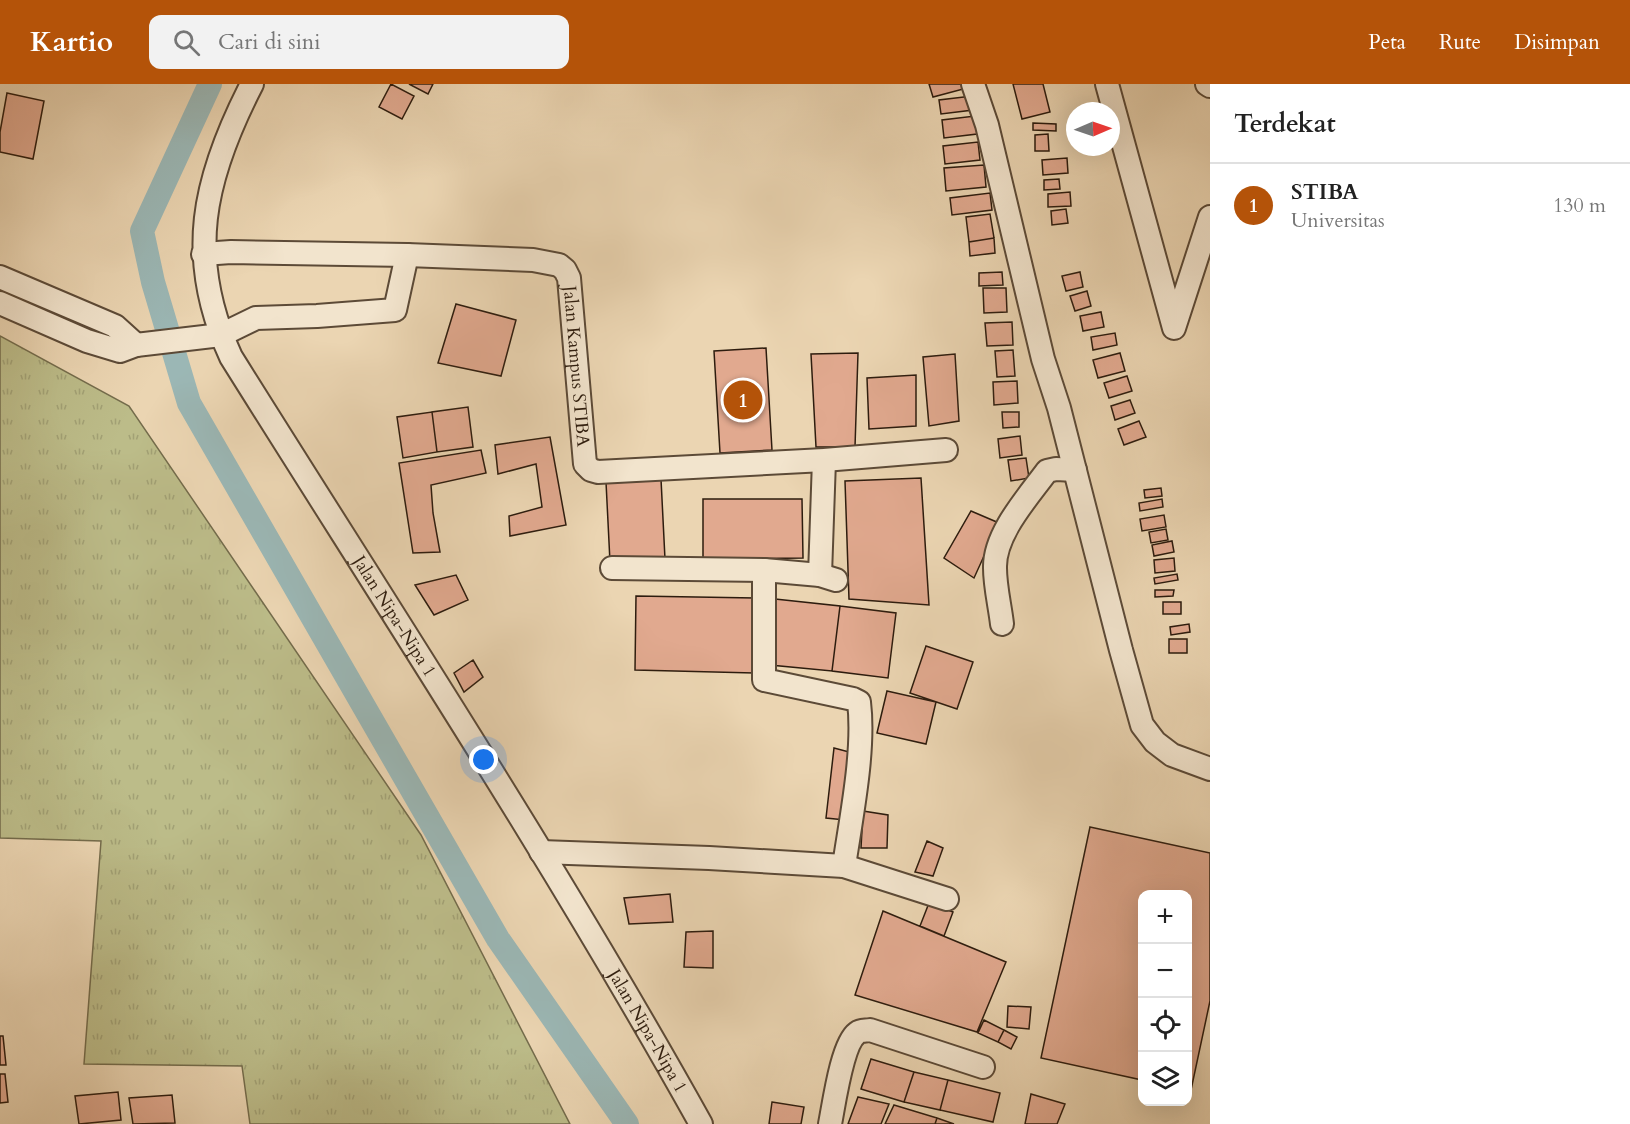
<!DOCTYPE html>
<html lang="id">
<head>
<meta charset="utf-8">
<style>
  body { margin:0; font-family:Cardo,serif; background:#f2f2f2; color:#222 }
  .controls { position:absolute; right:18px; bottom:18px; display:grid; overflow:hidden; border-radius:12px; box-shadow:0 6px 24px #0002 }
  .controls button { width:54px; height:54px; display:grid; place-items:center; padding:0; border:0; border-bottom:2px solid #e0e0e0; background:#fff; color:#222; font:30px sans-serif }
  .compass { position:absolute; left:1066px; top:18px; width:54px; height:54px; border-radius:50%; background:#fff; box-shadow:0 6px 24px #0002; rotate:88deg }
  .you { position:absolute; left:484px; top:676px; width:21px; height:21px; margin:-15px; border:4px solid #fff; border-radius:50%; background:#1a73e8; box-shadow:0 0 0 9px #1a73e833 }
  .badge { display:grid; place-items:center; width:39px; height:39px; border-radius:50%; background:#b45309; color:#fff; font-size:20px; font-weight:700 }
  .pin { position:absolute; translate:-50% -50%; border:3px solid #fff; box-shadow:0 2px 6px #0006 }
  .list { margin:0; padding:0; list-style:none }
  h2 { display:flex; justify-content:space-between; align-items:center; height:78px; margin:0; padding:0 24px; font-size:26px }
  h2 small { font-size:20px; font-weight:400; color:#767676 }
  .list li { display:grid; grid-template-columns:39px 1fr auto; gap:18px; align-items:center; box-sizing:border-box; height:84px; padding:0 24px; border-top:2px solid #e0e0e0 }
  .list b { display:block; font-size:22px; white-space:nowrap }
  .list p { margin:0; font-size:20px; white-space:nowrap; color:#767676 }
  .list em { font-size:20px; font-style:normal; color:#767676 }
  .icon { flex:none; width:33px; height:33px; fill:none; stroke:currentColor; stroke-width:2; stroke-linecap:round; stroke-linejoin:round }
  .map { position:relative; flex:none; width:1210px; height:1040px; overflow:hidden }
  header { display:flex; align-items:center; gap:36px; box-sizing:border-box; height:84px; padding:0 30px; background:#b45309; color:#fff }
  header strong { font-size:28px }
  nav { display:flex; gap:33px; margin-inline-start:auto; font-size:21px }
  .search { width:420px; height:54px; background:#f2f2f2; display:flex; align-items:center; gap:15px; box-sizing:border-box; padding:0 21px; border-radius:12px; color:#767676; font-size:22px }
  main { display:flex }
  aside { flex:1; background:#fff }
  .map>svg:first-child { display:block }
  .grass { fill:url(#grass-tufts); stroke:#746c4c; stroke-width:1.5 }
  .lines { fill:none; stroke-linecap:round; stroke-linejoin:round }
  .canal { stroke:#9bb7b5; stroke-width:24 }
  .building { fill:#e1a98f; stroke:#2d1c0e; stroke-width:1.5 }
  .minor-casing { stroke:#5c4a37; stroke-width:26 }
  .minor { stroke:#f2e4cd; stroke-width:22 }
  .labels { text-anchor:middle; stroke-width:5; stroke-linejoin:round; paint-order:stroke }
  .street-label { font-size:18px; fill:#2d1c0e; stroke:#f2e4cd }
</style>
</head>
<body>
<header>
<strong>Kartio</strong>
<div class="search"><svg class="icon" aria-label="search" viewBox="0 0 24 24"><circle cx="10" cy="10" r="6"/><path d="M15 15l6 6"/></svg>Cari di sini</div>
<nav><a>Peta</a><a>Rute</a><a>Disimpan</a></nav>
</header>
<main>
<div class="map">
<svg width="1210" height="1040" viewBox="0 0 1210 1040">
  <defs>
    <pattern id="grass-tufts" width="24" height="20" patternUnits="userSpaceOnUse" patternTransform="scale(1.5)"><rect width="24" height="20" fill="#bcbc89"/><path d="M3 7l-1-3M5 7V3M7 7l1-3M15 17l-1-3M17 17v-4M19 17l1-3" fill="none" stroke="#a2a175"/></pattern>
  </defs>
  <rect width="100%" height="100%" fill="#ebd5b2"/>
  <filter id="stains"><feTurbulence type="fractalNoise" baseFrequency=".00333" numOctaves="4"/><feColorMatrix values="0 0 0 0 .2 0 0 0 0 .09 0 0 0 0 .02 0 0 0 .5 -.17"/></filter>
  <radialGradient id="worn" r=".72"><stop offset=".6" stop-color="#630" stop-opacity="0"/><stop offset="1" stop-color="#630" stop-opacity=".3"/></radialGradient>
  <path class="grass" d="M0,252L129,322L421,751L570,1040H250L242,982L84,980L101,757L0,754Z"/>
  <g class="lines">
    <path class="canal" d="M210,0L142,147L153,198L189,319L498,855L627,1040"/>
  </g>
  <path class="building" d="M391,0L414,12L402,35L379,23Z
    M409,0H433L428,10Z
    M929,0H966L967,4L933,13Z
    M1013,0H1043L1050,28L1022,35Z
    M7,9L44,17L33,75L0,68V48Z
    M972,12L973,26L941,30L939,16Z
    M975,32L977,50L944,54L942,36Z
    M1033,39L1056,40V47L1033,46Z
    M1048,50L1049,67H1035V51Z
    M978,58L980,76L945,80L943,62Z
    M1067,74L1068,89L1043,91L1042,76Z
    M984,81L986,103L946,107L944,84Z
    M1059,95L1060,105L1044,106V96Z
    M1070,108L1071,122L1048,123V110Z
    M990,109L992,126L952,131L950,114Z
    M1066,125L1068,139L1052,141L1051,127Z
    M990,130L994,154L969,158L966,133Z
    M994,154L995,169L970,172L969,158Z
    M1002,188L1003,201L979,202V189Z
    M1080,188L1083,203L1066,207L1062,192Z
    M983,204H1006L1007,228L984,229Z
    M1087,207L1091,222L1075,227L1070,212Z
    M456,220L516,236L501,292L438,279Z
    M1101,228L1104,243L1083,247L1080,232Z
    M1012,238L1013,261L987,262L985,239Z
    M1115,249L1117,261L1093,266L1091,253Z
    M766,264L772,366L720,369L714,267Z
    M1013,266L1015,292L997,293L995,267Z
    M858,269L855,363H816L811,270Z
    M1120,269L1125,287L1098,294L1093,276Z
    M955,270L959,337L929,342L923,273Z
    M916,291V342L869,345L867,294Z
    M1127,292L1132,307L1109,314L1104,299Z
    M1017,297L1018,319L994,321L993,298Z
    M1130,316L1135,329L1115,336L1111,322Z
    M468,323L473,363L437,368L432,328Z
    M432,328L437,368L403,374L397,333Z
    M1002,328H1019V343L1003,344Z
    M1139,337L1146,353L1124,361L1118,345Z
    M1020,352L1022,371L1000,374L998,355Z
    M550,353L566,441L510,452L509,432L542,423L536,380L498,390L495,361Z
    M481,366L486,389L431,401L433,429L440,468L413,469L399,379Z
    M1026,374L1029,394L1011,397L1008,376Z
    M921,394L929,521L849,515L845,397Z
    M661,395L665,475L610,478L606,398Z
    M1161,404L1162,412L1145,414L1144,406Z
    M703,415H802L803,474L703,475Z
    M1162,415L1163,423L1140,427L1139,419Z
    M971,427L999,439L974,494L944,474Z
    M1164,431L1166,443L1142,447L1140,435Z
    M1166,445L1168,456L1151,459L1149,448Z
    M1172,457L1174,468L1154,472L1152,461Z
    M1174,474L1175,487L1155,489L1154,476Z
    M1177,490L1178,496L1155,500L1154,494Z
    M456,491L468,516L434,531L415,501Z
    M1155,506H1174L1173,512L1155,513Z
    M636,512L755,514L754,589L635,586Z
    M775,515L840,522L832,587L770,581Z
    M1163,518H1181V530H1163Z
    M840,522L896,529L888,594L832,587Z
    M1189,540L1190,548L1171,551L1170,543Z
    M1169,555H1187V569H1169Z
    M926,562L973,578L957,625L910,609Z
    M473,576L483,593L464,608L454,589Z
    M887,607L936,618L926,660L877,649Z
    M834,664L853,669L845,736L826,734Z
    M863,727L888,731L887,764H861Z
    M1090,743L1210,769V917L1191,1006L1188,1005V810H1142V996L1041,974Z
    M927,757L943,764L933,792L915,788Z
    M670,810L673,838L629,840L624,814Z
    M929,819L953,828L944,852L920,842Z
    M883,827L1006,878L977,948L855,911Z
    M713,847V884L684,883L686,848Z
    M1008,922L1031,923L1029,945L1007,943Z
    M984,936L1004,946L998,958L978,949Z
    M1004,946L1017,953L1011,965L998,958Z
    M0,952H3L6,981H0Z
    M871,975L914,988L904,1018L861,1005Z
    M914,988L948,996L940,1026L904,1018Z
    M0,990H5L8,1018L0,1019Z
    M948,996L1000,1009L993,1038L940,1026Z
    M118,1008L121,1036L79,1040L75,1012Z
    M1031,1010L1065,1020L1057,1040H1025Z
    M172,1011L175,1039L133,1040L129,1014Z
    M858,1013L889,1020L881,1040H848Z
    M772,1018L804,1023L801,1040H769Z
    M894,1021L937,1034L935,1040H885Z
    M937,1034L954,1040H935Z"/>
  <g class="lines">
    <g class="minor-casing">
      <g id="minor">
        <path id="s1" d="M252,0C203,95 185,173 231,273C390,527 555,778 701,1040"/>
        <path d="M973,0L987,41L1043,275L1059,324L1121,566L1142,641L1155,658L1172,671L1210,685"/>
        <path d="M1107,0L1174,244L1210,133"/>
        <path d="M1207,0L1210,2"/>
        <path id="s2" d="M203,170L231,168L407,171L533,176L559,181L565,186L569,194L585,380L591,386L598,388L824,376L946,366"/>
        <path d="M0,193L115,242L136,261"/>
        <path d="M0,219L87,257L120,267L136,261L221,251L256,234L317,232L395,226L407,171"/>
        <path d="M612,484L764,486L820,491L836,496"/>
        <path d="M764,486V596L853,615L859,618C865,666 851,734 844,782"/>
        <path d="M820,491L824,376"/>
        <path d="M1002,540C1000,522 995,503 995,484C994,450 1028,413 1047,387L1056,385L1075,386"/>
        <path d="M541,768L709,774L844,782L947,815"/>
        <path d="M830,1040C834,1020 842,960 857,949C861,946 866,947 870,946L983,983"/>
      </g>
    </g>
    <use href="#minor" class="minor"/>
  </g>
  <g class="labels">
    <g class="street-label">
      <text dy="6" stroke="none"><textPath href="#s2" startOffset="462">Jalan Kampus STIBA</textPath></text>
      <text dy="6" stroke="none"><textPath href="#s1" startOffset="592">Jalan Nipa-Nipa 1</textPath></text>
      <text dy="6" stroke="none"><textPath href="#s1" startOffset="1078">Jalan Nipa-Nipa 1</textPath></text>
    </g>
  </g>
  <rect width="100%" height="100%" filter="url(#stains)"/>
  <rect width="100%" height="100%" fill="url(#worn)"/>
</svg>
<div class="controls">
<button>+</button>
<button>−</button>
<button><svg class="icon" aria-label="locate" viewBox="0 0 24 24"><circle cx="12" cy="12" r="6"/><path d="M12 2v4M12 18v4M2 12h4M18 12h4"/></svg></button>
<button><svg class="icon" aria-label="layers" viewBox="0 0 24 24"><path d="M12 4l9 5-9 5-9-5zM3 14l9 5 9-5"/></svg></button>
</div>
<svg class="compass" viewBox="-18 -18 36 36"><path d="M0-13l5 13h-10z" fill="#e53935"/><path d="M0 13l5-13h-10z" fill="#767676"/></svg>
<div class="you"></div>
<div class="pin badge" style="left:743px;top:316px">1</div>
</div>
<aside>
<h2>Terdekat<small></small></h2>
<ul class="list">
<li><span class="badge">1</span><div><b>STIBA</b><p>Universitas</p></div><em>130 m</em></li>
</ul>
</aside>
</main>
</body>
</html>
